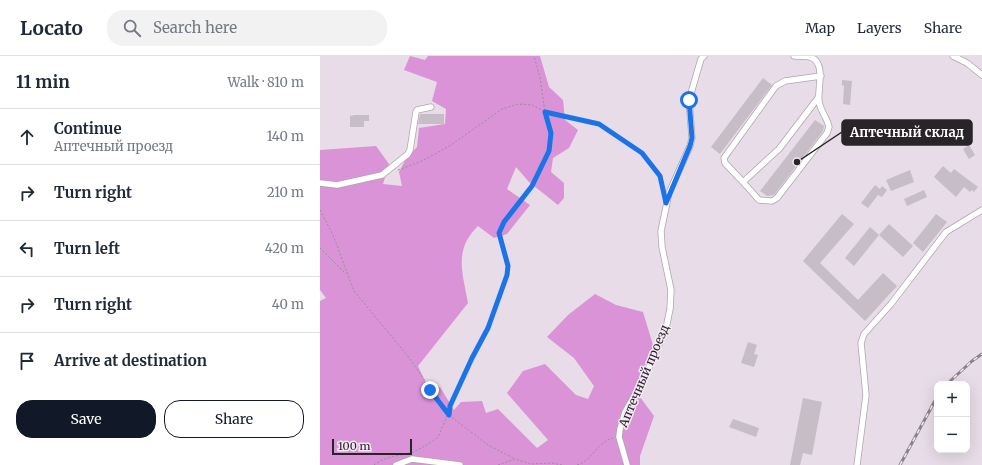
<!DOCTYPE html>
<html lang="en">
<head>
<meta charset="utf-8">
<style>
  body { margin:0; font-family:Merriweather,serif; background:#f2f2f3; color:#1f2937 }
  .controls { position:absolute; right:12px; bottom:12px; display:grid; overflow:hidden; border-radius:8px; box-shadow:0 4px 16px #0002 }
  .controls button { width:36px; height:36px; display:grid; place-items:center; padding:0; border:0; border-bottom:1px solid #e0e1e3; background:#fff; color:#1f2937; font:20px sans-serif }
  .scale { position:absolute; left:12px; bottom:10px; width:80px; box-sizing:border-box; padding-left:4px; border:2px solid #282428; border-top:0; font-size:11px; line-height:14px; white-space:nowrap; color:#282428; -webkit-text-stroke:3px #f5eaf4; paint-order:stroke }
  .stop { position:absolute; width:12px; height:12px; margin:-9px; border:3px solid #1a73e8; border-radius:50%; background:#fff }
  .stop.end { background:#1a73e8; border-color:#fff; box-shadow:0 1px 4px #0008 }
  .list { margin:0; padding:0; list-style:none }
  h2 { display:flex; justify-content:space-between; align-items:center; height:52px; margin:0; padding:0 16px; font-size:17px }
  h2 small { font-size:13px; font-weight:400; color:#747a83 }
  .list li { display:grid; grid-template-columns:26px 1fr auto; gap:12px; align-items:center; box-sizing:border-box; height:56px; padding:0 16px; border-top:1px solid #e0e1e3 }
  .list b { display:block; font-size:15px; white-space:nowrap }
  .list p { margin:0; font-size:13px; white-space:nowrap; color:#747a83 }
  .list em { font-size:13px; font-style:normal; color:#747a83 }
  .actions { display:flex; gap:8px; padding:12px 16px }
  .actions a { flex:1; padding:9px 0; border:1px solid #111827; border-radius:16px; text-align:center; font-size:14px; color:#111827 }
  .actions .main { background:#111827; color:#fff }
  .icon { flex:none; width:22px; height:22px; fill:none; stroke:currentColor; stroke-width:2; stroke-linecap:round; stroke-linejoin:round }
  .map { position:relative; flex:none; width:662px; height:409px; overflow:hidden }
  header { display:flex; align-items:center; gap:24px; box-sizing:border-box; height:56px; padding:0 20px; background:#fff; border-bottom:1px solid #e0e1e3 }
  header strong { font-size:19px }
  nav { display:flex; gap:22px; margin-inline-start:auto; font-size:14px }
  .search { width:280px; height:36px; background:#f2f2f3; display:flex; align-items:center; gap:10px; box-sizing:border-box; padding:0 14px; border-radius:16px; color:#747a83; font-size:15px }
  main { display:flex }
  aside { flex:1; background:#fff }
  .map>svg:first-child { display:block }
  .forest { fill:#d993d6 }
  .building { fill:#c7bdc6 }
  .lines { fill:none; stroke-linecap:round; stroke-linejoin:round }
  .minor-casing { stroke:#afa5ae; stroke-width:7 }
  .path { stroke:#978f97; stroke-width:1; stroke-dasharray:2 2; stroke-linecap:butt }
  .minor { stroke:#fff; stroke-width:5.5 }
  .rail-casing { stroke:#8a828a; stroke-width:3 }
  .rail { stroke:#f5eaf4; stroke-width:1.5; stroke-dasharray:4.5; stroke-linecap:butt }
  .route { stroke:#1a73e8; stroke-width:5 }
  .labels { text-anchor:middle; stroke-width:3; stroke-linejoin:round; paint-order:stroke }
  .street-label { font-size:12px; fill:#282428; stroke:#f5eaf4 }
  .leader { fill:none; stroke:#282428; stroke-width:1.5 }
  .callout-dot { fill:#282428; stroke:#f5eaf4; stroke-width:1.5 }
  .callout { fill:#282428; stroke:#282428; stroke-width:1.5 }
  .callout-label { font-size:13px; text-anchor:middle; font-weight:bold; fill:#fff }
</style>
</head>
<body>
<header>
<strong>Locato</strong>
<div class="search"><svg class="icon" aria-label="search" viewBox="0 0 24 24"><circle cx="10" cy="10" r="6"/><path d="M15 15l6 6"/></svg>Search here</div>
<nav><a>Map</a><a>Layers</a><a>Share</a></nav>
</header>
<main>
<aside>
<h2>11 min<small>Walk · 810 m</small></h2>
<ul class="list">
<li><svg class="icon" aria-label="ahead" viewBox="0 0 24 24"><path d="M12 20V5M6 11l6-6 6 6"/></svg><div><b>Continue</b><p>Аптечный проезд</p></div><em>140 m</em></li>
<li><svg class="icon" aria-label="right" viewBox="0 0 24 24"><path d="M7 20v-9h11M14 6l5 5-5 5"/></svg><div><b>Turn right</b></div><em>210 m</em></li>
<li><svg class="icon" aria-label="left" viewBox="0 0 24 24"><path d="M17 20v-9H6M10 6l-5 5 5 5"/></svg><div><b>Turn left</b></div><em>420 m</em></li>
<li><svg class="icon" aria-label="right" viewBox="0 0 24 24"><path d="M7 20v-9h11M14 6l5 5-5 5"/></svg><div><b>Turn right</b></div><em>40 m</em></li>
<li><svg class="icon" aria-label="arrive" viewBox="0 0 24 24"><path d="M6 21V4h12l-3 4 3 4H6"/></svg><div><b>Arrive at destination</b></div></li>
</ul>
<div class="actions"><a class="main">Save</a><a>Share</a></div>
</aside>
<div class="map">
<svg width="662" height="409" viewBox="0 0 662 409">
  <rect width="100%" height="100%" fill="#e7dce7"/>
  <path class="forest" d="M90,0L105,4L108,0H220L229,31L243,44L245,64L258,74L249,92L233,102L231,116L244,127V142L238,149L209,126L196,111L187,133L210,149L187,178L174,182L158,170C133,194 143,218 148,247L98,310L107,329L120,331L134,354L141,346L162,345L166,357L178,353L217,392L228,384L187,337L203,315L225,308L256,339L268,343L274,330L254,302L227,281L248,259L275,238L296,249L323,256L333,289L320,341L334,360L320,400V409H0V245L6,242L0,234V94L56,90L69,108L63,128L82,130L79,116L87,101L97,91L99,72L125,68L126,53L112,45L117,26L84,14Z"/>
  <path class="building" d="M443,22L452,29L400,98L391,91Z
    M522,24L532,25L530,49L523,48L524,30L522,29Z
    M100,58H124V68H98Z
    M35,59H49V65H44V71H30V60Z
    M495,64L504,70L503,75L454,139L447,140L440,135Z
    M649,89L655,99L649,103L643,93Z
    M623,110L631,117L634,113L658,131L654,136L652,134L650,136L644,131L636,141L614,121Z
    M590,114L594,126L571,135L566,124Z
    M555,129L560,133L562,130L567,134L562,141L558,139L548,152L541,147Z
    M604,134L607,141L587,150L584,143Z
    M522,158L534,168L500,207L538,244L563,217L577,230L545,265L483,205Z
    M616,158L627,166L603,196L593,187Z
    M569,168L593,190L583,201L559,179Z
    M550,171L559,179L534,210L525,202Z
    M428,286L437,289L434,298L438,299L434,311L421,307Z
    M483,342L502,346L492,399L483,397L480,409H470Z
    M413,363L439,372L436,381L409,371Z"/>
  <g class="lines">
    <g class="minor-casing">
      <path id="minor" d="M474,0C479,0 485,0 490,1C507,6 497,34 499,45C500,55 507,61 509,71L507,77L457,142L452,145L439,144L423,126L459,93L498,42
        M633,0L647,7L662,19
        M423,126L405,107L404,102L456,30L465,25L501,20
        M0,127L17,129L62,119L88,98L90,94L96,56L97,54L111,51
        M76,409L92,403L140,409
        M307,409L299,381L300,373L305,356L325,321L346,272L350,253L351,234L342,191L341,175L349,137L370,90L372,82L369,44L381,3L384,0
        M537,409L546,339L541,287L544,278L571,248L626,176L662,154"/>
    </g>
    <path class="path" d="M78,114L102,105L131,89L182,53L198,48L212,49L228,57L279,68L300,82L322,97L336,113L343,127L344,135
      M0,154L13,179L34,235L87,299L129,359L168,389L195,403
      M0,192L26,218
      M54,409C65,400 80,400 93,396C102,392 110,387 118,381L152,302L168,272L187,219L188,210L179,177L184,166L212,130L229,95L231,77L225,56L220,22L214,0
      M178,409L195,403L211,408L232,407L242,409
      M257,409C272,405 277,386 293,382"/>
    <use href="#minor" class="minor"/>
    <g class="rail-casing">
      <path id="rail" d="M627,328L652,305L662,298
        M580,409L617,341"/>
    </g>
    <use href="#rail" class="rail"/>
  </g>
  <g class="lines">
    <path class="route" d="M110,334L129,359L130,350L152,302L168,272L187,219L188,210L179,177L184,166L212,130L229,95L231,77L225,56L279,68L322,97L340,120L346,147L370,90L372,82L369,44"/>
  </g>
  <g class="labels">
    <g class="street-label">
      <text transform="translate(324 320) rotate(-67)" y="4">Аптечный проезд</text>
    </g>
  </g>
  <path class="leader" d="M477 106L522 76"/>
  <circle class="callout-dot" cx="477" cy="106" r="4"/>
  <rect class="callout" x="522" y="64" width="130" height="25" rx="4"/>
  <g class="callout-label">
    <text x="587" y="81">Аптечный склад</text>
  </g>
</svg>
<div class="controls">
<button>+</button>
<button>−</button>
</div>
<div class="scale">100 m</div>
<div class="stop" style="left:369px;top:44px"></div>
<div class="stop end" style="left:110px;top:334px"></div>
</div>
</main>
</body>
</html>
